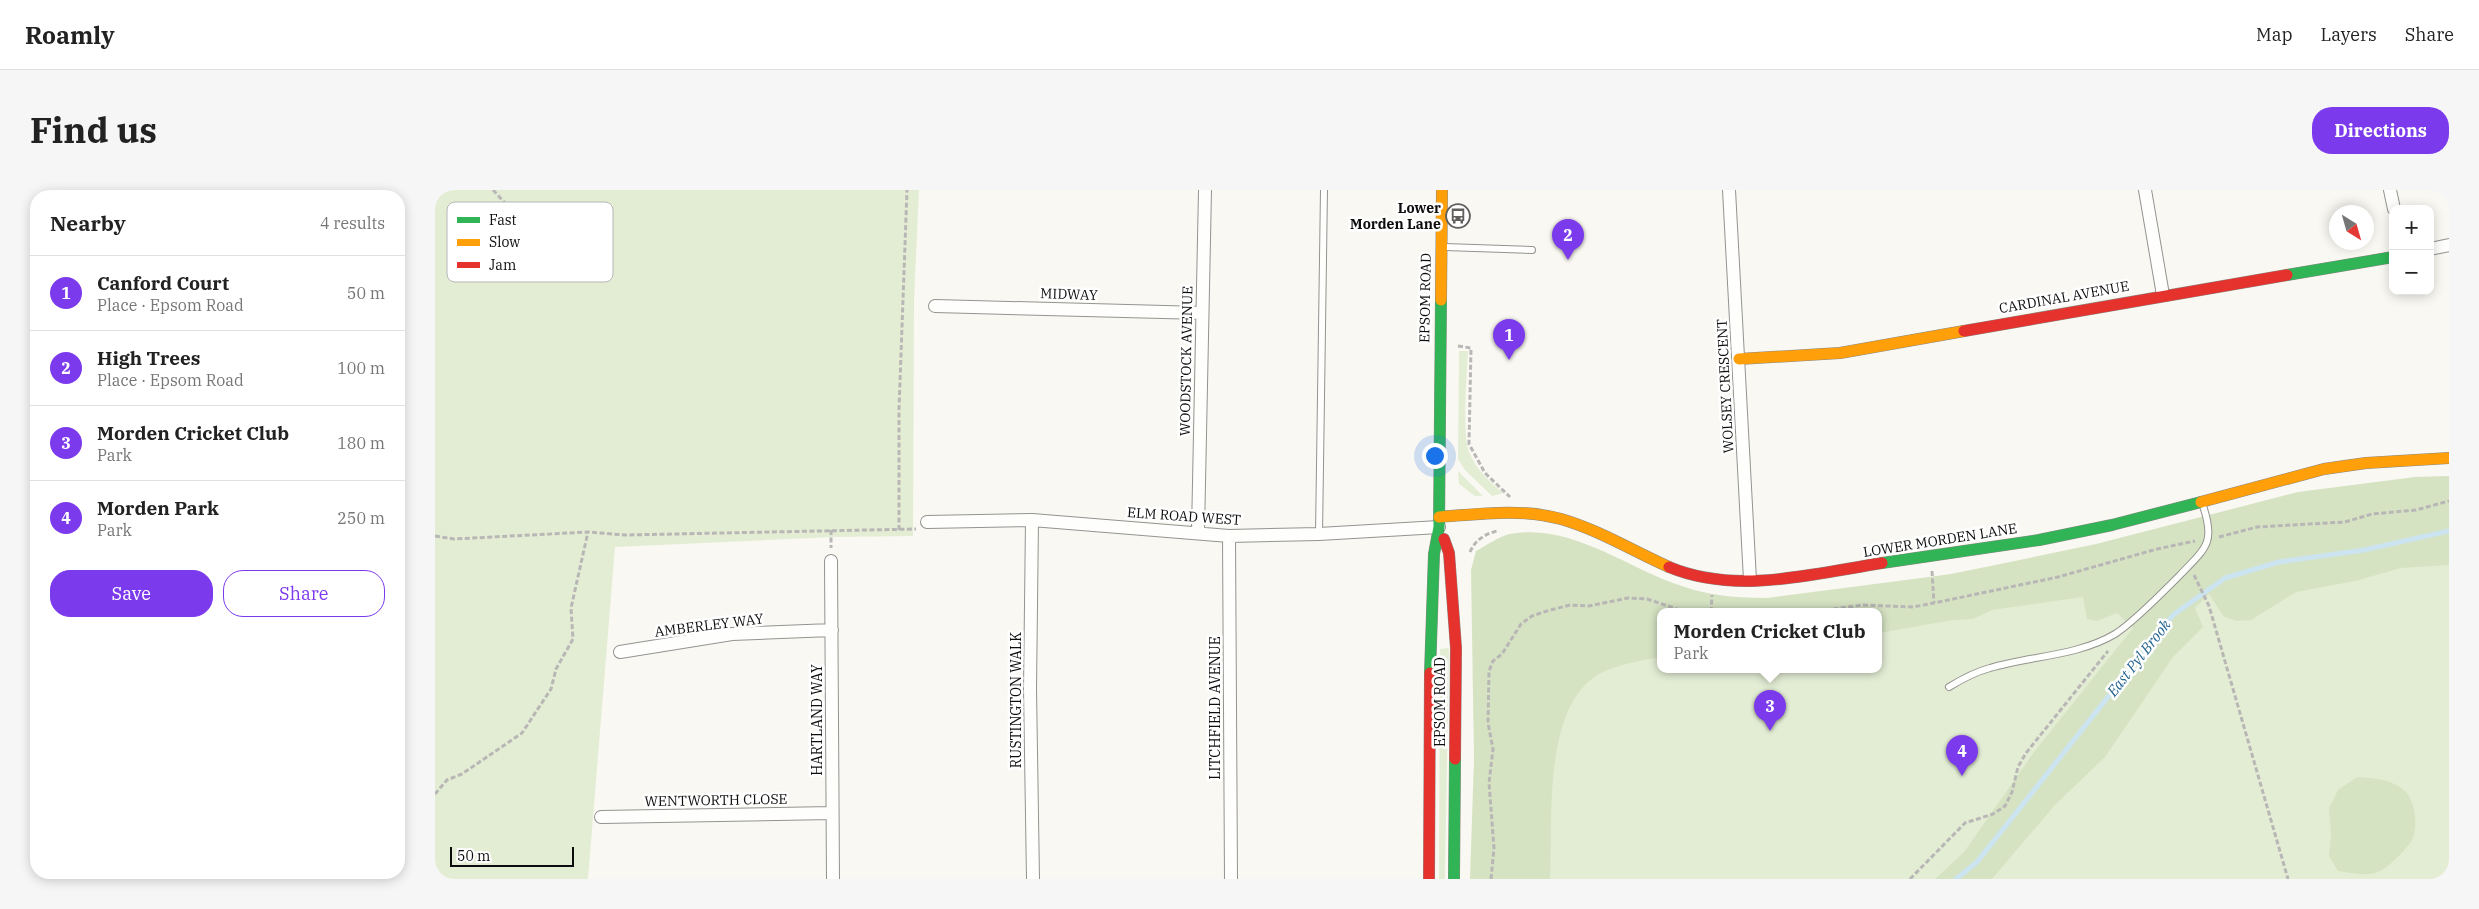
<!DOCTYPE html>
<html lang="en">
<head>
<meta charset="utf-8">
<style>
  body { margin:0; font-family:"IBM Plex Serif",serif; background:#f6f6f6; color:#222 }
  .controls { position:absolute; right:15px; top:15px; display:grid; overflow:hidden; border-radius:10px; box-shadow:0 2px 12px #0003 }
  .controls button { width:45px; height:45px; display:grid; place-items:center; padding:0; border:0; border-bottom:1px solid #e0e0e0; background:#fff; color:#222; font:25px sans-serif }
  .compass { position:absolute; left:1894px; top:15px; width:45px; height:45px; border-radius:50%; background:#fff; box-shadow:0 2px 12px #0003; rotate:143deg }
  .scale { position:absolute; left:15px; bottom:12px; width:124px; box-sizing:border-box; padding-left:5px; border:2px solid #0d0d0d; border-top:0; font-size:14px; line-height:18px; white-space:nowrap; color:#0d0d0d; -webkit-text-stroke:4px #fff; paint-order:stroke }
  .you { position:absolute; left:999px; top:265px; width:18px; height:18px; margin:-12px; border:4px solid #fff; border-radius:50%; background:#1a73e8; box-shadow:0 0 0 8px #1a73e833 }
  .badge { display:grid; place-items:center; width:32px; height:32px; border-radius:50%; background:#7c3aed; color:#fff; font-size:16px; font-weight:700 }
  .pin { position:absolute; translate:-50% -41px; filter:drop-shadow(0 1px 2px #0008) }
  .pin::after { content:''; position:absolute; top:26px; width:18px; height:15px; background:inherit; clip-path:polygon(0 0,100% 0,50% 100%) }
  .popup { position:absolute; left:1222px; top:418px; width:225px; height:65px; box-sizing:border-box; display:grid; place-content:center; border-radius:10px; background:#fff; filter:drop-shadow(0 1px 4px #0005); font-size:16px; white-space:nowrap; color:#767676 }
  .popup b { font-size:19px; color:#222 }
  .popup::after { content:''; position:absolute; left:50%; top:100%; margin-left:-10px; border:10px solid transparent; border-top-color:#fff }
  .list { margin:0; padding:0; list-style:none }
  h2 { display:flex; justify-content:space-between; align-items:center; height:65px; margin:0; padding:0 20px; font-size:21px }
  h2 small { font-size:16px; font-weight:400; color:#767676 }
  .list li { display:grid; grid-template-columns:32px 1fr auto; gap:15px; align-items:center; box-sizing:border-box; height:75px; padding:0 20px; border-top:1px solid #e0e0e0 }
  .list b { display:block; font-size:19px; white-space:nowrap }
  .list p { margin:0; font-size:16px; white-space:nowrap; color:#767676 }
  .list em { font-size:16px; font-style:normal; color:#767676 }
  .actions { display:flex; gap:10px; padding:15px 20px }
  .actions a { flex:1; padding:11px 0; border:1px solid #7c3aed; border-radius:20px; text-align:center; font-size:18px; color:#7c3aed }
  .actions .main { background:#7c3aed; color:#fff }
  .map { position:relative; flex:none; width:2014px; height:689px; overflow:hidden; border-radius:20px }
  header { display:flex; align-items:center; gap:30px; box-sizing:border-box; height:70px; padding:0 25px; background:#fff; border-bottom:1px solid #e0e0e0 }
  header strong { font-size:24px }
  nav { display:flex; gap:28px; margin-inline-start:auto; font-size:18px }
  .intro { display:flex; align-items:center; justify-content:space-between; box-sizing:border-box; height:120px; padding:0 30px }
  h1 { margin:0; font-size:35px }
  .button { padding:12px 22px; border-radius:20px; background:#7c3aed; color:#fff; font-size:18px; font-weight:700 }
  main { display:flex; gap:30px; padding:0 30px }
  aside { flex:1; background:#fff; border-radius:20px; box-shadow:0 2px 12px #0003 }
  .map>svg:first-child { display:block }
  .green { fill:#e3edd4; fill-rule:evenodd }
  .forest { fill:#d5e3c3 }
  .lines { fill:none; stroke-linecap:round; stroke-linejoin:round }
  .stream { stroke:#cce4f0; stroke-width:5 }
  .lane-casing { stroke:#949390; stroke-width:8 }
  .street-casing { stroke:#949390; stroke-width:14 }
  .fast-casing { stroke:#8a8987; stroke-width:12 }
  .slow-casing { stroke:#8a8987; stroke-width:12 }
  .jam-casing { stroke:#8a8987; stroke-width:12 }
  .path { stroke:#b8b7b6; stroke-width:3; stroke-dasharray:5 2.5; stroke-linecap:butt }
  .lane { stroke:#fefefd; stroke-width:6 }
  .street { stroke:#fefefd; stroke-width:12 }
  .fast { stroke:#30b455; stroke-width:11 }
  .slow { stroke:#ff9f0a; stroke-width:11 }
  .jam { stroke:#e5322d; stroke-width:11 }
  .labels { text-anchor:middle; stroke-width:5; stroke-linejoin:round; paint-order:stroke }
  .poi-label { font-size:14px; font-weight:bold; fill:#0d0d0d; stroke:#fff; text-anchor:end }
  .street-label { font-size:14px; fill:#0d0d0d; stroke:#fff }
  .water-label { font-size:15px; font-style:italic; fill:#246490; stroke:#fff }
  .key { fill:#fff; stroke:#b6b6b6; stroke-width:1 }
  .key-label { font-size:14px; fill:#0d0d0d }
</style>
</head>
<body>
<header>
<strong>Roamly</strong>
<nav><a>Map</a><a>Layers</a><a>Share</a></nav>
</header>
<div class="intro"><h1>Find us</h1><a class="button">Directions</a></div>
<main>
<aside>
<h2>Nearby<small>4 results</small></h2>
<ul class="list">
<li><span class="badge">1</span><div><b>Canford Court</b><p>Place · Epsom Road</p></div><em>50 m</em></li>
<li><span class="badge">2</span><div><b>High Trees</b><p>Place · Epsom Road</p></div><em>100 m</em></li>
<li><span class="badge">3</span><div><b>Morden Cricket Club</b><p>Park</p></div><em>180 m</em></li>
<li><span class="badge">4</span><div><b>Morden Park</b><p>Park</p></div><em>250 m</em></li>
</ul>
<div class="actions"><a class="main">Save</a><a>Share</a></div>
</aside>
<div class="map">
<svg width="2014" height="689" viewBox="0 0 2014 689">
  <rect width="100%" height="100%" fill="#faf8f2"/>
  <path class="green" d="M0,0H484L479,111L478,346L398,347L180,357L153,689H0Z
    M1024,161H1033C1032,183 1027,244 1034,262C1041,279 1055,293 1069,303L1057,306L1030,280L1023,269Z
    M1023,281L1048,306H1040L1024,294Z
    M2014,287V689H1039L1041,483L1237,395L1270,405L1303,410L1330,409L1421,399L1515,384ZM1226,422H1444V480H1226Z
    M1014,458L1010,689H1004L1005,459Z"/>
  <path class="forest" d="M2014,286V375L1966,378L1920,391L1861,402L1816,430L1802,431L1789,427L1774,404L1760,418L1768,437L1738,467L1670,567L1619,616L1557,689H1500L1529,662L1599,562L1698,438L1682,423L1662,431L1652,429L1648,407L1557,420L1538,429L1518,430L1444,443V422H1226V467C1208,470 1180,475 1164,484C1107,517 1118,632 1115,689H1035L1039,569L1036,380L1041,361C1052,355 1063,347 1075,344C1133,333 1187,374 1238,393C1269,405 1299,408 1331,408L1517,384L1661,354L1863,302L1980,287Z
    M1922,587C1939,588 1957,589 1970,601C1980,610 1983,636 1978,648C1975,656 1953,678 1945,681C1932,687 1917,683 1903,681L1894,666L1896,644L1894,618L1903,600Z"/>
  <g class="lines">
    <path class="stream" d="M1521,689L1542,672L1738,425L1790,388L1844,372L1929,360L2014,341"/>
    <g class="lane-casing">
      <path id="lane" d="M1010,57L1097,60
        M884,344L889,0
        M1514,497C1527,489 1540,482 1555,478C1595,466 1643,466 1680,444C1699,432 1728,402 1745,385C1772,357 1781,352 1767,313"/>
    </g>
    <g class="street-casing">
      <path id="street" d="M1294,0L1315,390
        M1710,0L1728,105
        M1955,0L1959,19
        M1995,59L2014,55
        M500,116L767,123
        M597,330L595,499L598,689
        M492,332L597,330L794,346L884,344L1004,337
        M763,342L770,0
        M794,346L796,689
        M396,371L398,689
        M185,462L297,444L397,440
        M166,627L397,623"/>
    </g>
    <g class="fast-casing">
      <path id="fast" d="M1852,85L1958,67
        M1447,373L1604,350L1677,335L1766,312
        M995,483L999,364L1004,337L1006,110
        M1019,689L1020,569"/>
    </g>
    <g class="slow-casing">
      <path id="slow" d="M1006,110L1007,0
        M1304,169L1405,163L1529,141
        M1766,312L1889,279L1931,273L2014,268
        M1004,327C1044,324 1086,318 1126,329C1164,340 1198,361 1234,377"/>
    </g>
    <g class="jam-casing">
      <path id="jam" d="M1529,141L1852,85
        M1009,349L1014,363L1021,458L1020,569
        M1234,377C1301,405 1377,384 1447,373
        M994,689L995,483"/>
    </g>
    <path class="path" d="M58,0C69,11 79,27 96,26
      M1023,156L1036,158L1034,254L1050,283L1075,307
      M396,340V358
      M464,340V219L472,0
      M0,346L19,349L153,342L190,345L481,339
      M1784,347L1822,337L1910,332L1937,324L1981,320L2014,311
      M1035,362C1040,350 1050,344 1062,341
      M1497,381L1499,413
      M1759,385L1774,416L1853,689
      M1276,422L1277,405
      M1376,422L1427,415L1478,417L1499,413L1623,387L1722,359L1760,351
      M0,604L12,590L27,584L87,543L116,499L121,479L138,449L136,418L153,342
      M1056,689L1059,658L1054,593L1058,559L1053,533L1054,481L1058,471L1067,464L1086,434L1097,426L1112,421L1135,415L1154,416L1193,408L1212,409L1251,422
      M1475,689L1530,633L1558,624L1570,616L1577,602L1583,577L1591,563L1673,461"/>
    <use href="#lane" class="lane"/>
    <use href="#street" class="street"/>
    <use href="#fast" class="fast"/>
    <use href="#slow" class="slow"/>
    <use href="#jam" class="jam"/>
  </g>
  <defs>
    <g id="bus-ring" transform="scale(1.25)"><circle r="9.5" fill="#fff" stroke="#605f5d" stroke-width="1.5"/><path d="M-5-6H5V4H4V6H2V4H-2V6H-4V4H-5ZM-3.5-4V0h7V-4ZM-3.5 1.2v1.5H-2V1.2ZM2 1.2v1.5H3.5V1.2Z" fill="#605f5d"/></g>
  </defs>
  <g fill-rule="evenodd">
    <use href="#bus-ring" x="1023" y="26"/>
  </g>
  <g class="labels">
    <g class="poi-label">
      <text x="1006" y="23">Lower<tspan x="1006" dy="16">Morden Lane</tspan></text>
    </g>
    <g class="street-label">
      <text transform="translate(634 104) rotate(2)" y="5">MIDWAY</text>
      <text transform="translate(1629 107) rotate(-10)" y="5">CARDINAL AVENUE</text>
      <text transform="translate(990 108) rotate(-89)" y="5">EPSOM ROAD</text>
      <text transform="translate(751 171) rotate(-89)" y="5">WOODSTOCK AVENUE</text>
      <text transform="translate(1290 196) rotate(-93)" y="5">WOLSEY CRESCENT</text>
      <text transform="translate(749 326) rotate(4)" y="5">ELM ROAD WEST</text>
      <text transform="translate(1505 350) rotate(-9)" y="5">LOWER MORDEN LANE</text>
      <text transform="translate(274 435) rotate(-7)" y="5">AMBERLEY WAY</text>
      <text transform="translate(581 510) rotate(-90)" y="5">RUSTINGTON WALK</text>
      <text transform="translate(1005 512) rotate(-90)" y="5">EPSOM ROAD</text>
      <text transform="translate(780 518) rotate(-90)" y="5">LITCHFIELD AVENUE</text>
      <text transform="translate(382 530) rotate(-90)" y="5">HARTLAND WAY</text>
      <text transform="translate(281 610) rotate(-1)" y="5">WENTWORTH CLOSE</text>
    </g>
    <g class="water-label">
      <text transform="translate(1704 468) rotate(-52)" y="5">East Pyl Brook</text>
    </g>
  </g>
  <rect x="12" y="12" width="166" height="80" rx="8" class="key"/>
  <rect x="22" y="27" width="23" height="6" fill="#30b455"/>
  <rect x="22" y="49" width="23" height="7" fill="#ff9f0a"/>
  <rect x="22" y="72" width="23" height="6" fill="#e5322d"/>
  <g class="key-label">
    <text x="54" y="35">Fast</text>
    <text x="54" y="57">Slow</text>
    <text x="54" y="80">Jam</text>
  </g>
</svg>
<div class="controls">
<button>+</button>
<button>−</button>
</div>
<svg class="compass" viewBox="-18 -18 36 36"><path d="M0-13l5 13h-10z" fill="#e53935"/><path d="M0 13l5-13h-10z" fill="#767676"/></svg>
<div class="scale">50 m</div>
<div class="you"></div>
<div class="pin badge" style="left:1074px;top:170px">1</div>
<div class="pin badge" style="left:1133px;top:70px">2</div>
<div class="pin badge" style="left:1335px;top:541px">3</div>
<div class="popup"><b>Morden Cricket Club</b>Park</div>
<div class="pin badge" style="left:1527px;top:586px">4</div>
</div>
</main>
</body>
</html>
